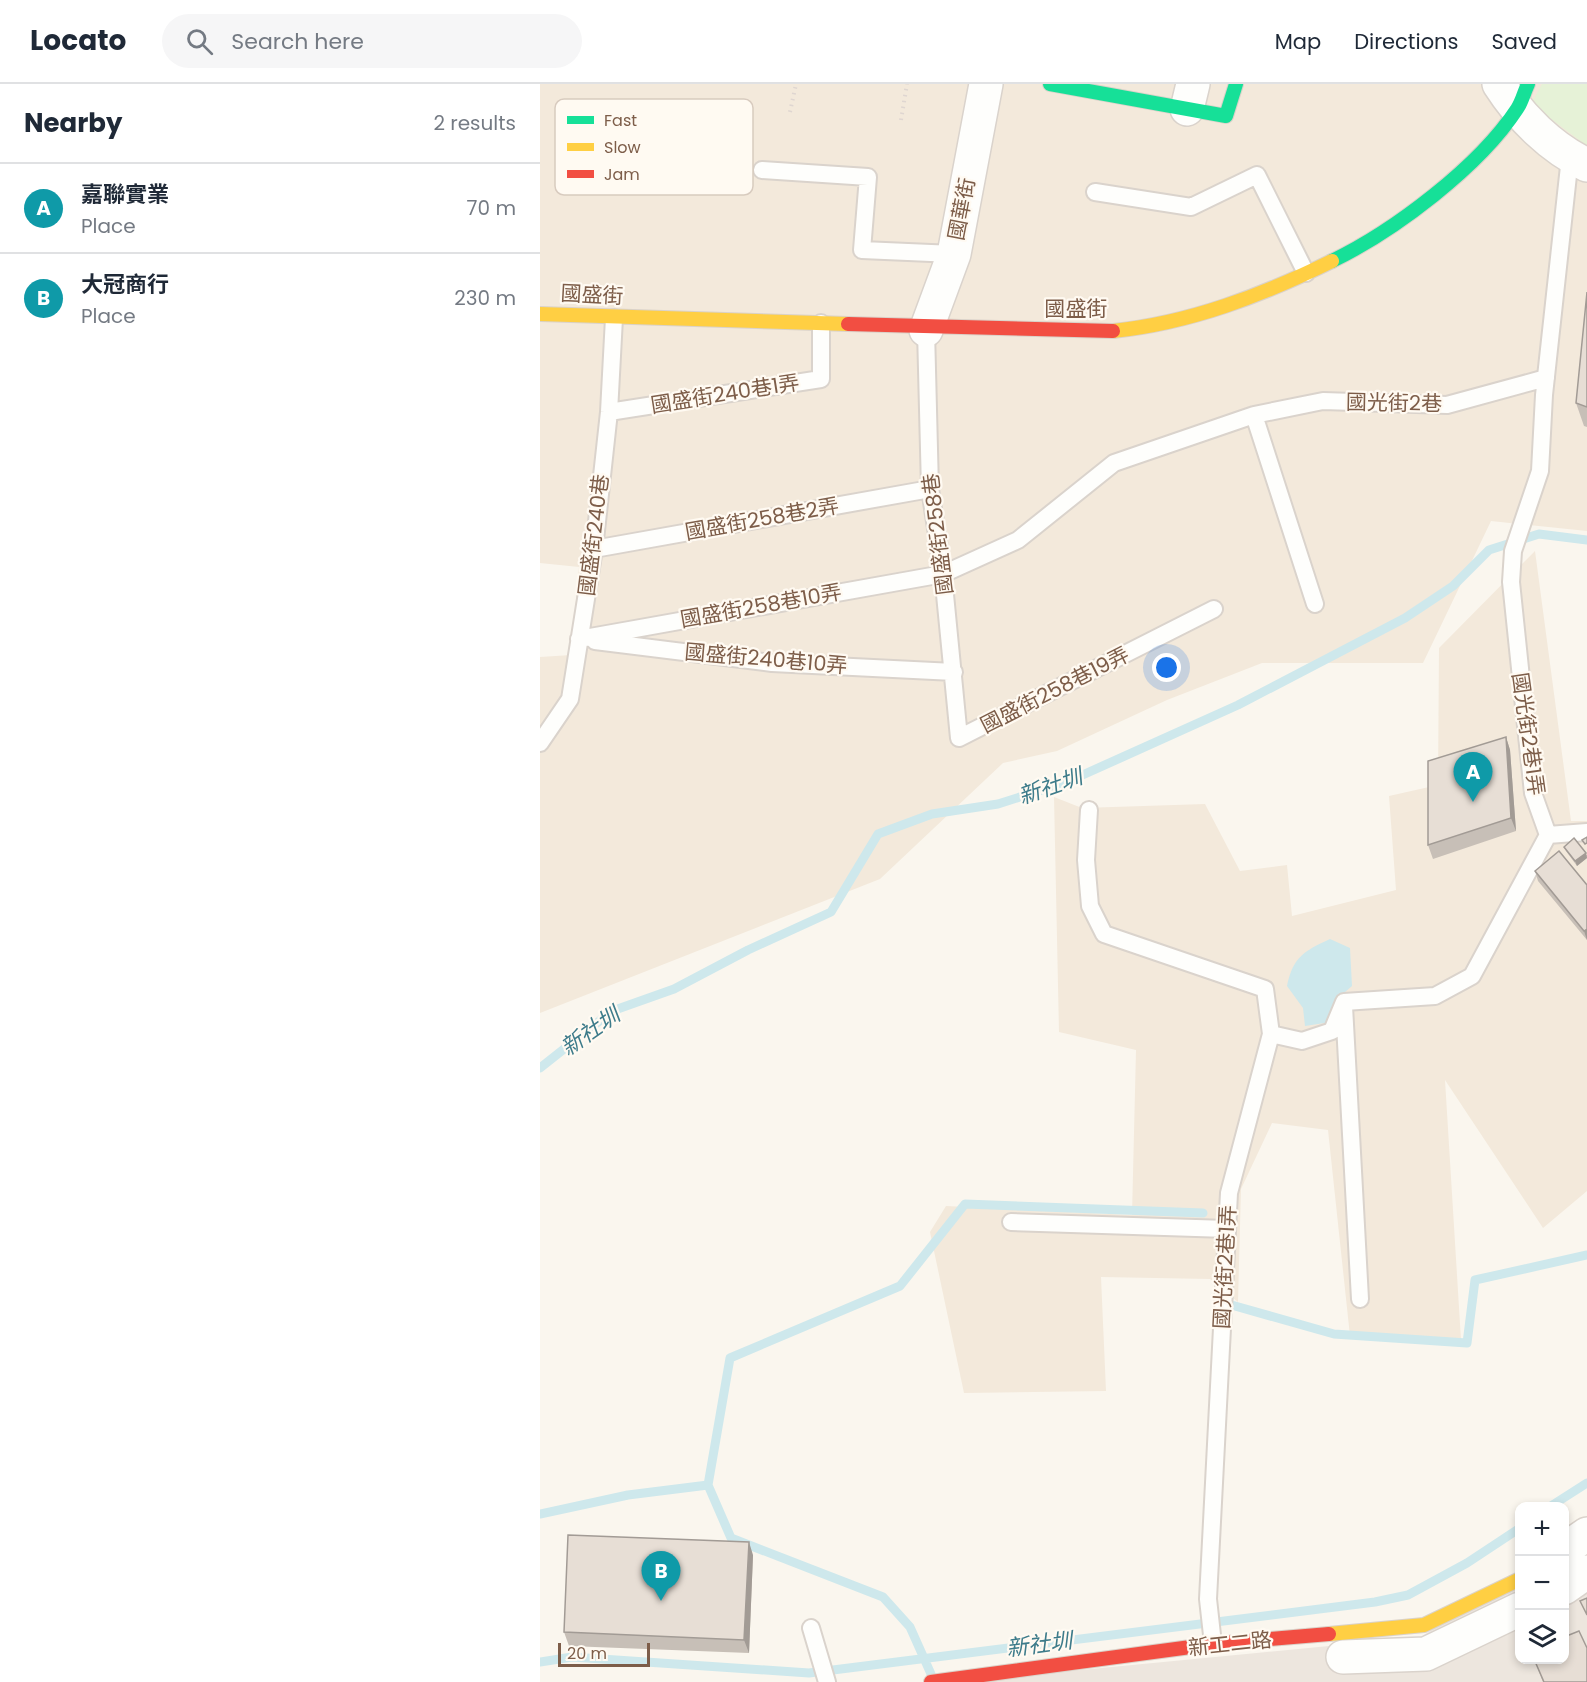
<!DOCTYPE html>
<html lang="en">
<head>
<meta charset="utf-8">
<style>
  body { margin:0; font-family:Poppins,"Noto Sans TC",sans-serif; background:#f6f6f7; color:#1f2937 }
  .controls { position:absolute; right:18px; bottom:18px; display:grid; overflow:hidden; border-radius:12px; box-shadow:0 3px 9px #0003 }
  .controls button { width:54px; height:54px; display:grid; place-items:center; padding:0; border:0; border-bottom:2px solid #e0e1e3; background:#fff; color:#1f2937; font:30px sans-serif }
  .scale { position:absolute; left:18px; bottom:15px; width:92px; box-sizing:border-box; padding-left:6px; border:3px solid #7d5d49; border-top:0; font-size:16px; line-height:21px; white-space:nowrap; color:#7d5d49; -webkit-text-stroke:4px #fffaf2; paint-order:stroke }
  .you { position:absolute; left:627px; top:584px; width:21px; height:21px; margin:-15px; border:4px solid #fff; border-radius:50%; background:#1a73e8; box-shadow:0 0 0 9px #1a73e833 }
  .badge { display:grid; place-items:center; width:39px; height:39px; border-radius:50%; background:#0f766e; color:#fff; font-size:20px; font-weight:700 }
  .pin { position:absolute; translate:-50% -50px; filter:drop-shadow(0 2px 3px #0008) }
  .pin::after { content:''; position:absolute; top:32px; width:21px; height:18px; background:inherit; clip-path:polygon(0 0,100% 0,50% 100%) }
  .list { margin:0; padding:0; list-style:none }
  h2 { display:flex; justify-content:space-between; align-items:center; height:78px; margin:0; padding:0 24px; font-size:26px }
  h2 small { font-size:20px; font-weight:400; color:#747a83 }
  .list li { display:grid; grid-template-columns:39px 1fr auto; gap:18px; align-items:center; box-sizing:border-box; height:90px; padding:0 24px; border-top:2px solid #e0e1e3 }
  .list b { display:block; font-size:22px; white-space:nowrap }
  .list p { margin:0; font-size:20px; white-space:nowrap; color:#747a83 }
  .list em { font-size:20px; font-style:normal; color:#747a83 }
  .icon { flex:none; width:33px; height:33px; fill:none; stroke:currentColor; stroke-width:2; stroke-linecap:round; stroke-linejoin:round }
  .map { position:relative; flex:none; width:1047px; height:1598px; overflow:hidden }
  header { display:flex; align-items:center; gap:36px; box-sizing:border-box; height:84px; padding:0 30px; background:#fff; border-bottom:2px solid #e0e1e3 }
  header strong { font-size:28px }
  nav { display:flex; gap:33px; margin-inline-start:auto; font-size:21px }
  .search { width:420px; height:54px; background:#f6f6f7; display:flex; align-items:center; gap:15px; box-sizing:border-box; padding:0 21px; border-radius:33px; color:#747a83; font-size:22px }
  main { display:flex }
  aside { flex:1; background:#fff }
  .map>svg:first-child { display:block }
  .residential { fill:#f3e9db }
  .industrial { fill:#ede6de }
  .green { fill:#e6f2d7 }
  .water { fill:#cee8ec }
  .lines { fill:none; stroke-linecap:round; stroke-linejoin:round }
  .stream { stroke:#cee8ec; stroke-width:9 }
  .lane-casing { stroke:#dad3cc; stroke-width:20 }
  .street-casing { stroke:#dad3cc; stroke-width:36 }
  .fast-casing { stroke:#dad2c9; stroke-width:16 }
  .slow-casing { stroke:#dad2c9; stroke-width:16 }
  .jam-casing { stroke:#dad2c9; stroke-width:16 }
  .path { stroke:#dfd6d1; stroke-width:4; stroke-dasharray:1.5 4.5; stroke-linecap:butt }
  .lane { stroke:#fefefc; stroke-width:16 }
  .street { stroke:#fefefc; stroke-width:33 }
  .fast { stroke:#16e098; stroke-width:14 }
  .slow { stroke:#ffcf43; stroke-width:14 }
  .jam { stroke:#f24e42; stroke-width:14 }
  .wall { fill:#c7bfb7 }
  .shaded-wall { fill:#a29b95 }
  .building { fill:#e7ded5; stroke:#a29b95; stroke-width:1.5 }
  .labels { text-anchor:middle; stroke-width:4.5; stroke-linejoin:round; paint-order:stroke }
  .street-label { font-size:21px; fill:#7d5d49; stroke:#fffaf2 }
  .water-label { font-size:22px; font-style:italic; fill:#3d7b8a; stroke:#fffaf2 }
  .key { fill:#fffaf2; stroke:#d8cbbf; stroke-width:1.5 }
  .key-label { font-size:16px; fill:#7d5d49 }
</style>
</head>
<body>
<header>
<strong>Locato</strong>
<div class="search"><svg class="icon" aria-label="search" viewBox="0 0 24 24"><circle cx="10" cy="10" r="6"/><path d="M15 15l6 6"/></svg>Search here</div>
<nav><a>Map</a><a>Directions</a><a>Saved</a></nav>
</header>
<main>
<aside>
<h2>Nearby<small>2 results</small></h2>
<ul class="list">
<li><span class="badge" style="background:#0f9aa8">A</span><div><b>嘉聯實業</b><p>Place</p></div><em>70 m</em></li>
<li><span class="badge" style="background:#0f9aa8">B</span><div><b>大冠商行</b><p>Place</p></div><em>230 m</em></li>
</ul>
</aside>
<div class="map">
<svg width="1047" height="1598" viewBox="0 0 1047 1598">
  <rect width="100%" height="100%" fill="#faf6ee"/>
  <path class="residential" d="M0,0H1047V447L951,437L883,579H722L627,616L517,667L463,679L340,795L0,929V573L31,571L39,483L0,479Z
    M995,467L1031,737H1047V1107L1003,1144L905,996L921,1256L810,1252L788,1046L732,1039L701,1105L698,1218L670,1195L561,1193L566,1307L424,1309L390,1148L406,1122L592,1131L596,966L519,948L514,713L542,724L665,720L700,787L747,781L752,832L856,806L849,712L898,701L899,564Z"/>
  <path class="industrial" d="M1047,1444V1598H417L881,1553L979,1488L980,1576H1024L1025,1458Z"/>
  <path class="green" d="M1002,0H1047V62L991,20Z"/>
  <path class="water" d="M790,855L810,864L812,902L798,914L791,938L765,942L763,924L747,902C753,873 764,867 790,855Z"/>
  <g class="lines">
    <path class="stream" d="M0,984L72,927L134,905L208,866L291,828L338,750L392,730L458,720L527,698L698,621L865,534L913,502L949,466L999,450L1047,456
      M689,1213L688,1220L794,1250L927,1259L935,1196L1047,1171
      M168,1401L190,1274L360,1202L425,1120L663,1129
      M1011,1422L1047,1399
      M0,1430L88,1411L168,1401L191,1454L343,1513L370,1543L391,1590
      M0,1578L32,1573L269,1589L835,1518L868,1511L927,1479L980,1444"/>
    <g class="lane-casing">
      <path id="lane" d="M222,86L328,93L322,166L414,170
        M555,108L651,123L717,91L766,189
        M386,246L390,405L403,490L419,654L674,525
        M69,328L281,295V239
        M54,465L390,405
        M775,520L714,331L783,317L907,321L1006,294
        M39,555L403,490L478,456L574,379L714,331
        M55,557L232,579L414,588
        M0,659L30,615L54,465L69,328L74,234
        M549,726L546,776L550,822L564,850L725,905L731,950
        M1008,751L1047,748
        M804,918L895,912L932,892L1008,751L993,709L971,498L973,467L1000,387L1004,311L1030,73
        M804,922L820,1215
        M471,1138L687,1145
        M271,1544L287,1598
        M673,1560L668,1515L689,1109L731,950L762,957L792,947L804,918"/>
    </g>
    <g class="street-casing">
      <path id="street" d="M959,0C980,33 1011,64 1047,81
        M647,25L653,0
        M386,246L414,170L446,0
        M1024,1466L1047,1450
        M1024,1504L1047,1488
        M803,1573L886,1570L980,1525"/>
    </g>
    <g class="fast-casing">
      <path id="fast" d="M510,0L686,32L696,0
        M792,177C854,147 939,83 977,25C982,18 984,8 988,0"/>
    </g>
    <g class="slow-casing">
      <path id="slow" d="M0,230L308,240
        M573,247C650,239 723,211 792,177
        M789,1550L884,1541L980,1495"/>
    </g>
    <g class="jam-casing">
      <path id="jam" d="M308,240L573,247
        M391,1598L673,1560L789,1550"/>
    </g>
    <path class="path" d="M250,28L256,0
      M361,36L367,0"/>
    <use href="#lane" class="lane"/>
    <use href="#street" class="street"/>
    <use href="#fast" class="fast"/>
    <use href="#slow" class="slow"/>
    <use href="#jam" class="jam"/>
  </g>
  <path class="wall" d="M1047,208V343L1044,342L1036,319Z
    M966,653L970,666L976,747L893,775L888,761Z
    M1024,763L1047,771V774L1037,782L1026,767Z
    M995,787L1047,801V856L998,797Z
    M213,1471L209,1569L29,1562L24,1548Z
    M994,1575H1024L1047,1598H1003Z"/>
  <path class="shaded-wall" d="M966,653L970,666L976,747L971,734Z
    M1046,769L1047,774L1037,782L1035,777Z
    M1047,845V856L1044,847Z
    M209,1458L213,1471L209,1569L204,1556Z"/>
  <path class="building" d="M1047,208V323L1036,319Z
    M966,653L971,734L888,761V677Z
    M1047,753V759L1045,760L1042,756Z
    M1034,754L1046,769L1035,777L1024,763Z
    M1019,767L1047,801V845L1044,847L995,787Z
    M28,1451L209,1458L204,1556L24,1548Z
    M1047,1514V1531L1040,1517Z
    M1039,1547L1047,1564V1598H1004L994,1575H1024V1553Z"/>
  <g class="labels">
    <g class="street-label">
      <text transform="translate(422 125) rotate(-79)" y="7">國華街</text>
      <text transform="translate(52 211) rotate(3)" y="7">國盛街</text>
      <text x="536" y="232">國盛街</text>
      <text transform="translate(185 310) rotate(-9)" y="7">國盛街240巷1弄</text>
      <text transform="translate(854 319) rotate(1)" y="7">國光街2巷</text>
      <text transform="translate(222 435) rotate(-10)" y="7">國盛街258巷2弄</text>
      <text transform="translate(398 450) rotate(-97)" y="7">國盛街258巷</text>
      <text transform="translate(54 451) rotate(-83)" y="7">國盛街240巷</text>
      <text transform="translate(221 522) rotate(-10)" y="7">國盛街258巷10弄</text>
      <text transform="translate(226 575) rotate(5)" y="7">國盛街240巷10弄</text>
      <text transform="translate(515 606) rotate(-27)" y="7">國盛街258巷19弄</text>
      <text transform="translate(988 650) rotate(82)" y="7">國光街2巷1弄</text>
      <text transform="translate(685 1183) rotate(-87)" y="7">國光街2巷1弄</text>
      <text transform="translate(690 1560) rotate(-6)" y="7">新工二路</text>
    </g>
    <g class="water-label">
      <text transform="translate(510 702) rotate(-19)" y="8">新社圳</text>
      <text transform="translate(50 947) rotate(-35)" y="8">新社圳</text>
      <text transform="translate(499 1560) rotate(-7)" y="8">新社圳</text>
    </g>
  </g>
  <rect x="15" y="15" width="198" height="96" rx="9" class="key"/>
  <rect x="27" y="32" width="27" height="8" fill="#16e098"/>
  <rect x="27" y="59" width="27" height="8" fill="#ffcf43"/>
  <rect x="27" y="86" width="27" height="8" fill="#f24e42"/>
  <g class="key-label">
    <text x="64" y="42">Fast</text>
    <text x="64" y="69">Slow</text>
    <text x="64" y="96">Jam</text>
  </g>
</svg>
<div class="controls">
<button>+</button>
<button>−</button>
<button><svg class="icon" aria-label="layers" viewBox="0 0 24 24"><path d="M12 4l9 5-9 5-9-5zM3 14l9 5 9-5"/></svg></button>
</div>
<div class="scale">20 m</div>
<div class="you"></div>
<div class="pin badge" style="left:933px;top:718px;background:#0f9aa8">A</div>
<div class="pin badge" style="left:121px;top:1517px;background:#0f9aa8">B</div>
</div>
</main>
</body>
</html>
